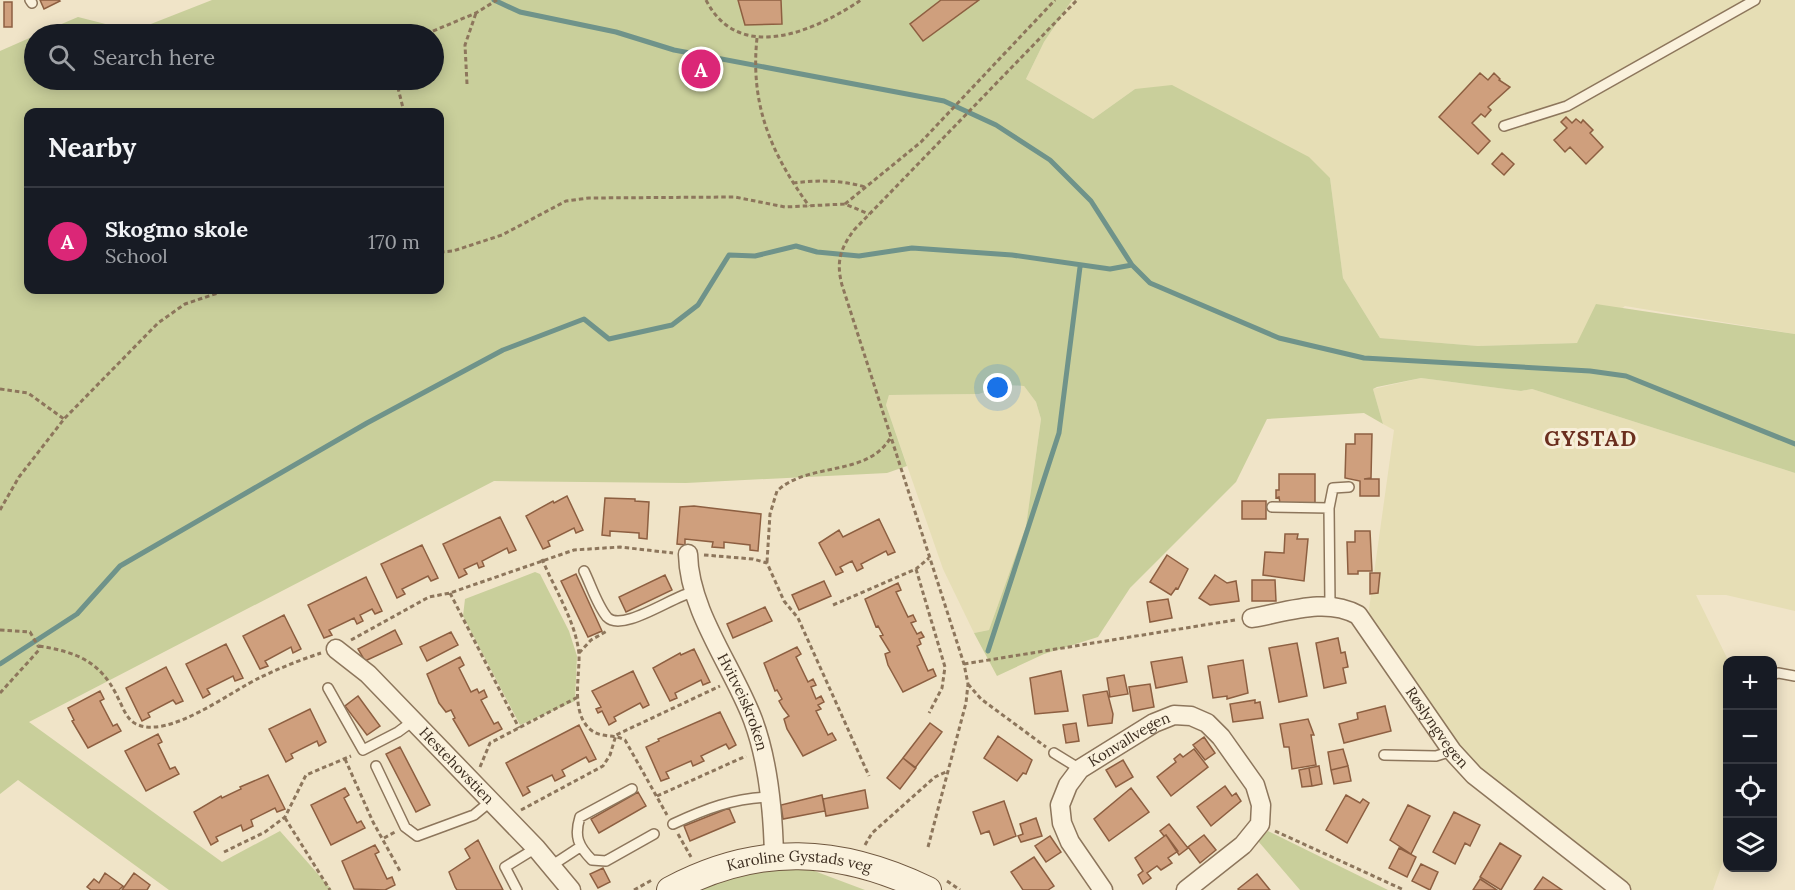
<!DOCTYPE html>
<html lang="en">
<head>
<meta charset="utf-8">
<style>
  body { margin:0; font-family:Lora,serif; background:#20242c; color:#f1f3f6 }
  .controls { position:absolute; right:18px; bottom:18px; display:grid; overflow:hidden; border-radius:12px; box-shadow:0 3px 15px #0003 }
  .controls button { width:54px; height:54px; display:grid; place-items:center; padding:0; border:0; border-bottom:2px solid #363941; background:#171b24; color:#f1f3f6; font:30px sans-serif }
  .you { position:absolute; left:998px; top:388px; width:21px; height:21px; margin:-15px; border:4px solid #fff; border-radius:50%; background:#1a73e8; box-shadow:0 0 0 9px #1a73e833 }
  .badge { display:grid; place-items:center; width:39px; height:39px; border-radius:50%; background:#db2777; color:#fff; font-size:20px; font-weight:700 }
  .pin { position:absolute; translate:-50% -50%; border:3px solid #fff; box-shadow:0 2px 6px #0006 }
  .list { margin:0; padding:0; list-style:none }
  h2 { display:flex; justify-content:space-between; align-items:center; height:78px; margin:0; padding:0 24px; font-size:26px }
  h2 small { font-size:20px; font-weight:400; color:#9ea1a6 }
  .list li { display:grid; grid-template-columns:39px 1fr auto; gap:18px; align-items:center; box-sizing:border-box; height:108px; padding:0 24px; border-top:2px solid #363941 }
  .list b { display:block; font-size:22px; white-space:nowrap }
  .list p { margin:0; font-size:20px; white-space:nowrap; color:#9ea1a6 }
  .list em { font-size:20px; font-style:normal; color:#9ea1a6 }
  .icon { flex:none; width:33px; height:33px; fill:none; stroke:currentColor; stroke-width:2; stroke-linecap:round; stroke-linejoin:round }
  .map { position:relative; flex:none; width:1795px; height:890px; overflow:hidden }
  .search { position:absolute; background:#171b24; box-shadow:0 3px 15px #0003; left:24px; top:24px; width:420px; height:66px; display:flex; align-items:center; gap:15px; box-sizing:border-box; padding:0 21px; border-radius:33px; color:#9ea1a6; font-size:22px }
  .panel { position:absolute; background:#171b24; box-shadow:0 3px 15px #0003; left:24px; top:108px; width:420px; height:186px; border-radius:12px }
  .map>svg:first-child { display:block }
  .farmland { fill:#e6deb5 }
  .green { fill:#c9cf9b; fill-rule:evenodd }
  .lines { fill:none; stroke-linecap:round; stroke-linejoin:round }
  .stream { stroke:#6f938a; stroke-width:5 }
  .building { fill:#cf9f7d; stroke:#8d5f41; stroke-width:1.5 }
  .lane-casing { stroke:#8d765c; stroke-width:12 }
  .street-casing { stroke:#8d765c; stroke-width:21 }
  .secondary-casing { stroke:#6f573f; stroke-width:28 }
  .path { stroke:#8d765c; stroke-width:3; stroke-dasharray:4.5 3; stroke-linecap:butt }
  .lane { stroke:#faf1dc; stroke-width:9 }
  .street { stroke:#faf1dc; stroke-width:18 }
  .secondary { stroke:#faf1dc; stroke-width:26 }
  .labels { text-anchor:middle; stroke-width:6; stroke-linejoin:round; paint-order:stroke }
  .street-label { font-size:15px; fill:#3d2e20; stroke:#f7eed8 }
  .district-label { font-size:21px; font-weight:bold; letter-spacing:1.5px; fill:#6b2e1e; stroke:#f7eed8 }
</style>
</head>
<body>
<div class="map">
<svg width="1795" height="890" viewBox="0 0 1795 890">
  <rect width="100%" height="100%" fill="#f0e4c8"/>
  <path class="farmland" d="M1072,0H1795V334L1625,306L1577,343L1478,346L1380,338L1343,278L1330,178L1135,89L1093,119L1026,79L1044,42Z
    M1421,378L1521,391L1532,389L1795,473V611L1726,595H1696L1728,660L1727,850L1713,890H1614L1487,786L1366,631L1394,430L1383,424L1373,389Z
    M1005,385L1024,386L1036,402L1041,419L1026,526L989,630L974,633L943,569L886,405L889,395L979,394Z"/>
  <path class="green" d="M212,0H1072L1044,42L1026,79L1093,119L1135,89L1172,85L1309,157L1330,178L1343,278L1380,338L1478,346L1577,343L1596,304L1795,334V473L1532,389L1521,391L1421,378L1377,387L1373,389L1383,424L1364,413L1267,419L1236,482L1130,588L1098,637L1044,654L997,676L974,633L989,630L1026,526L1041,419L1036,402L1024,386L1005,385L979,394L889,395L886,405L907,466L887,473L686,483L494,481L29,722L222,862L280,831L332,890H169L18,780L0,794V51L34,36V80H434V34H38L78,17L133,31ZM28,112H440V290H28Z
    M535,572L540,574L569,631L577,656L575,701L520,725L463,616L465,599Z
    M1268,831L1388,890H1300L1258,841Z
    M793,863L865,890H674Z"/>
  <g class="lines">
    <path class="stream" d="M494,0L520,12L616,32L674,50L944,101L996,125L1050,160L1091,201L1132,265L1150,283L1279,338L1364,358L1590,371L1626,376L1795,444
      M988,651L1059,433L1080,267
      M0,664L77,614L120,566L367,423L503,350L584,319L609,339L672,325L698,305L729,255L755,256L796,246L817,252L859,256L912,248L1012,255L1110,269L1132,265"/>
  </g>
  <path class="building" d="M40,0H59L60,1L44,9Z
    M738,0H781L782,24L745,25Z
    M941,0H979L923,41L910,24Z
    M4,2H12V27H4Z
    M1480,73L1488,80L1494,73L1500,79L1499,80L1510,87L1488,107L1491,110L1485,117L1481,114L1472,123L1490,141L1478,154L1439,117Z
    M1566,117L1572,123L1576,119L1581,123L1583,120L1593,130L1590,133L1603,147L1586,164L1570,147L1565,152L1554,140L1567,128L1561,122Z
    M1502,153L1514,164L1504,175L1492,164Z
    M1355,434H1372L1371,478L1364,479H1379V496H1360V481L1345,478L1346,444H1355Z
    M1279,474H1315V503H1280L1279,497L1276,498V490H1279Z
    M567,496L583,530L576,533L574,528L548,541L550,546L543,549L526,516L553,501L554,503Z
    M605,498L635,499V501L649,502L647,539L639,538V533L610,531V536L602,535Z
    M1242,501H1266V519H1242Z
    M694,506L761,514L758,551L750,550V545L724,542V548L712,547L713,542L685,539V545L677,544L680,507Z
    M500,517L516,550L509,553L507,548L482,561L484,566L479,568L477,563L464,569L467,574L459,578L443,544Z
    M879,519L895,552L888,555L886,551L861,564L863,568L857,571L852,561L840,567L843,572L836,575L819,543L839,530L843,537Z
    M1355,531H1370L1372,571H1358V574H1348L1347,542H1355Z
    M1285,534H1298L1297,539H1308L1304,581L1263,575L1265,552L1284,553Z
    M422,545L438,578L431,581L428,576L402,589L405,594L397,598L381,564Z
    M1167,555L1188,569L1178,589L1176,588L1171,595L1150,582Z
    M1370,573H1380L1378,593L1370,594Z
    M576,574L602,631L588,637L561,581Z
    M665,575L672,590L626,612L619,597Z
    M1215,575L1227,583L1236,581L1239,601L1210,605L1199,598Z
    M366,577L382,611L375,614L372,609L360,615L363,621L357,624L354,618L329,630L332,635L324,638L308,605Z
    M1252,580H1275L1276,601H1252Z
    M824,581L831,596L799,610L792,595Z
    M898,583L901,590L896,592L908,617L913,615L916,621L911,623L917,634L921,632L924,637L919,639L921,644L917,646L928,671L933,669L936,676L903,692L888,665L885,654L890,652L880,636L883,635L878,626L876,627L865,599Z
    M1168,599L1172,618L1150,622L1147,602Z
    M765,607L772,621L733,638L727,624Z
    M284,615L301,649L293,653L291,647L265,661L268,666L260,669L243,636Z
    M395,630L402,644L365,661L358,649Z
    M451,632L458,645L427,661L420,647Z
    M1338,638L1341,653L1345,652L1348,667L1343,668L1346,683L1324,688L1316,643Z
    M1297,643L1307,696L1279,702L1269,648Z
    M226,644L243,678L235,681L233,676L207,689L210,694L203,698L186,664Z
    M797,647L801,654L796,657L808,682L813,679L816,685L811,687L816,699L821,696L824,702L818,705L821,709L816,711L828,735L832,733L836,740L803,756L787,729L784,719L789,716L783,708L779,701L782,699L777,690L775,691L764,663Z
    M694,649L710,682L703,685L701,680L675,693L677,698L670,701L653,668L680,653L681,655Z
    M460,657L464,665L459,668L471,692L477,689L479,693L484,690L487,697L481,700L494,724L498,722L502,729L469,746L453,719L455,718L451,710L446,712L439,703L427,674Z
    M1182,657L1187,682L1156,688L1151,662Z
    M1243,660L1248,693L1227,699V696L1213,698L1208,666Z
    M166,667L183,701L176,704L173,700L148,713L150,717L142,721L126,688Z
    M633,671L649,705L643,708L640,703L614,717L616,721L609,725L602,711L598,713L596,709L601,707L592,691Z
    M1061,671L1068,711L1035,714L1030,678Z
    M1124,675L1128,694L1110,697L1107,678Z
    M1150,684L1154,707L1133,711L1129,687Z
    M100,691L104,699L100,701L113,726L117,724L121,731L88,748L72,721L74,720L68,708Z
    M1107,691L1113,714L1112,723L1088,726L1083,695Z
    M358,696L380,726L367,735L345,706Z
    M1255,700V703L1260,702L1263,718L1233,722L1230,704Z
    M1385,706L1391,731L1344,743L1339,724L1358,719L1357,713Z
    M310,709L326,742L319,746L317,741L291,754L293,758L286,762L269,729Z
    M720,712L736,745L729,749L726,744L701,756L704,761L693,766L691,761L666,772L669,778L661,781L646,747L659,741L658,739Z
    M1308,719L1314,735H1311L1316,765L1292,769L1289,747H1284L1280,724Z
    M930,723L942,732L915,768L903,758Z
    M1076,723L1079,741L1066,743L1063,725Z
    M579,725L596,759L589,762L586,757L562,770L565,776L555,781L552,775L527,787L530,792L523,796L506,763Z
    M158,734L162,742L158,744L170,769L175,767L179,774L146,791L125,751Z
    M998,736L1032,760L1026,774L1023,773L1017,781L984,758Z
    M1204,737L1215,753L1205,760L1193,745Z
    M400,747L430,805L416,812L386,754Z
    M1194,749L1208,767L1171,796L1157,777L1176,762L1174,759L1180,754L1183,757Z
    M1343,749L1348,766L1331,770L1328,752Z
    M903,758L916,768L900,789L887,778Z
    M1123,760L1133,777L1116,787L1106,770Z
    M1319,766L1322,784L1312,786L1309,768Z
    M1348,766L1351,781L1334,784L1331,770Z
    M1309,768L1312,786L1302,787L1299,770Z
    M268,775L285,809L277,812L275,808L251,820L253,826L243,831L241,825L216,837L218,841L211,845L194,812L221,796L222,798L241,789L240,787Z
    M1225,786L1232,796L1236,793L1241,801L1211,826L1197,807Z
    M345,788L349,795L344,798L357,823L361,821L365,828L331,845L311,805Z
    M1131,788L1149,812L1109,841L1094,819Z
    M865,790L868,808L826,816L823,799Z
    M638,792L646,806L599,833L591,819Z
    M822,795L825,811L783,819L781,805Z
    M1346,795L1360,803L1363,799L1369,803L1347,843L1326,830Z
    M1004,801L1016,836L994,845L989,831L981,834L973,812Z
    M1408,805L1430,816L1411,854L1390,840Z
    M729,808L735,822L690,841L684,826Z
    M1454,812L1480,825L1470,846L1465,843L1455,864L1433,852Z
    M1036,818L1042,836L1021,842L1018,836L1023,834L1020,824Z
    M1169,824L1188,848L1179,855L1166,835L1164,836L1160,831Z
    M1166,835L1178,851L1168,858L1172,863L1161,870L1157,866L1147,873L1151,878L1143,884L1138,875L1143,871L1135,858Z
    M1204,835L1216,850L1200,863L1188,847Z
    M1050,836L1061,852L1046,862L1035,846Z
    M478,840L503,890H457L455,887L449,872L470,858L465,849Z
    M1500,843L1521,856L1501,890L1480,877Z
    M375,845L379,852L375,854L387,879L392,877L395,885L385,890L354,889L342,861Z
    M1399,848L1416,857L1407,877L1389,868Z
    M1034,857L1054,886L1048,890H1023L1011,872Z
    M1421,864L1438,872L1430,890L1412,881Z
    M603,868L610,882L598,888L590,874Z
    M105,873L123,886L119,890H91L87,887L94,879L99,883Z
    M134,873L150,885L147,890H122Z
    M1257,874L1270,890H1239L1238,889Z
    M1543,877L1562,890H1534Z
    M1480,879L1497,890H1473Z"/>
  <g class="lines">
    <g class="lane-casing">
      <path id="lane" d="M30,0L32,3
        M1504,126L1567,106L1755,0
        M1272,507L1329,508
        M584,571C591,585 597,605 607,617C622,633 673,596 693,592
        M1330,604L1329,508L1333,488L1349,487
        M1772,675L1778,673L1795,676
        M328,688L363,750L398,732L413,721
        M1054,753L1080,769
        M1384,755L1436,756L1452,751
        M376,766L405,827L417,836L474,815L491,801
        M632,789L580,817C574,836 578,846 592,860L606,861L654,834
        M673,824C705,809 734,798 769,797
        M551,866L580,847
        M517,890L505,867L536,848"/>
    </g>
    <g class="street-casing">
      <g id="street">
        <path id="s1" d="M688,554C689,611 733,667 753,720C769,763 773,811 774,856"/>
        <path id="s2" d="M1252,618C1287,612 1326,597 1358,615L1452,751L1474,775L1621,890"/>
        <path id="s3" d="M336,649L368,674L536,848L571,890"/>
        <path id="s4" d="M1103,890L1070,842L1062,823L1060,805L1068,785L1080,769L1154,723L1174,715L1191,716L1207,723L1221,737L1255,785L1261,805L1260,824L1243,845L1186,890"/>
      </g>
    </g>
    <g class="secondary-casing">
      <g id="secondary">
        <path id="s5" d="M670,890C758,843 839,847 928,890"/>
      </g>
    </g>
    <path class="path" d="M706,0C739,65 815,31 861,0
      M426,34L476,13L497,0
      M757,38C750,105 771,153 809,206
      M396,80L404,112
      M467,84L465,45L476,13
      M793,183C817,180 842,180 865,187
      M845,204L921,142L1055,0
      M440,252L453,251L502,235L566,201L589,198L735,197L785,207L845,204L869,214
      M0,389L28,393L64,419
      M0,510L19,477L64,419L158,323L185,304L227,290
      M704,555L753,559L767,563L784,601L798,618L869,776
      M542,559C554,588 576,622 579,654C580,676 570,713 591,730C601,738 614,734 625,740L667,815
      M767,562L770,514L777,491C809,461 867,478 891,437
      M916,569L945,667L942,688L929,713
      M450,593L519,728
      M833,605L916,569L929,558
      M0,630L30,632L38,646
      M351,640L429,597L450,593L574,550L620,547L673,553
      M39,646C76,652 101,661 118,698C123,707 126,719 136,724C169,740 231,691 261,677C280,668 300,660 321,653
      M579,653L591,640L607,631
      M964,664L1235,620
      M968,684L981,699L1046,747
      M0,693L39,650V646
      M345,759L373,822L400,871
      M480,767L490,743L578,697
      M657,796L746,756
      M521,810L603,766L610,755L616,735L720,686
      M285,818L330,890
      M1275,831L1404,890
      M678,834L691,857
      M384,838L395,832
      M865,845L872,833L935,777L948,771
      M928,847L966,703L968,684L964,664L842,285C836,262 840,249 854,230L1077,0
      M224,852L265,832L285,817L306,775L351,756
      M947,881L960,890
      M634,890L652,880"/>
    <use href="#lane" class="lane"/>
    <use href="#street" class="street"/>
    <use href="#secondary" class="secondary"/>
  </g>
  <g class="labels">
    <g class="street-label">
      <text dy="5" stroke="none"><textPath href="#s1" startOffset="159">Hvitveiskroken</textPath></text>
      <text dy="5" stroke="none"><textPath href="#s2" startOffset="246">Røslyngvegen</textPath></text>
      <text dy="5" stroke="none"><textPath href="#s4" startOffset="196">Konvallvegen</textPath></text>
      <text dy="5" stroke="none"><textPath href="#s3" startOffset="168">Hestehovstien</textPath></text>
      <text dy="5" stroke="none"><textPath href="#s5" startOffset="135">Karoline Gystads veg</textPath></text>
    </g>
    <g class="district-label">
      <text x="1591" y="446">GYSTAD</text>
    </g>
  </g>
</svg>
<div class="controls">
<button>+</button>
<button>−</button>
<button><svg class="icon" aria-label="locate" viewBox="0 0 24 24"><circle cx="12" cy="12" r="6"/><path d="M12 2v4M12 18v4M2 12h4M18 12h4"/></svg></button>
<button><svg class="icon" aria-label="layers" viewBox="0 0 24 24"><path d="M12 4l9 5-9 5-9-5zM3 14l9 5 9-5"/></svg></button>
</div>
<div class="you"></div>
<div class="pin badge" style="left:701px;top:69px">A</div>
<div class="search"><svg class="icon" aria-label="search" viewBox="0 0 24 24"><circle cx="10" cy="10" r="6"/><path d="M15 15l6 6"/></svg>Search here</div>
<section class="panel">
<h2>Nearby<small></small></h2>
<ul class="list">
<li><span class="badge">A</span><div><b>Skogmo skole</b><p>School</p></div><em>170 m</em></li>
</ul>
</section>
</div>
</body>
</html>
